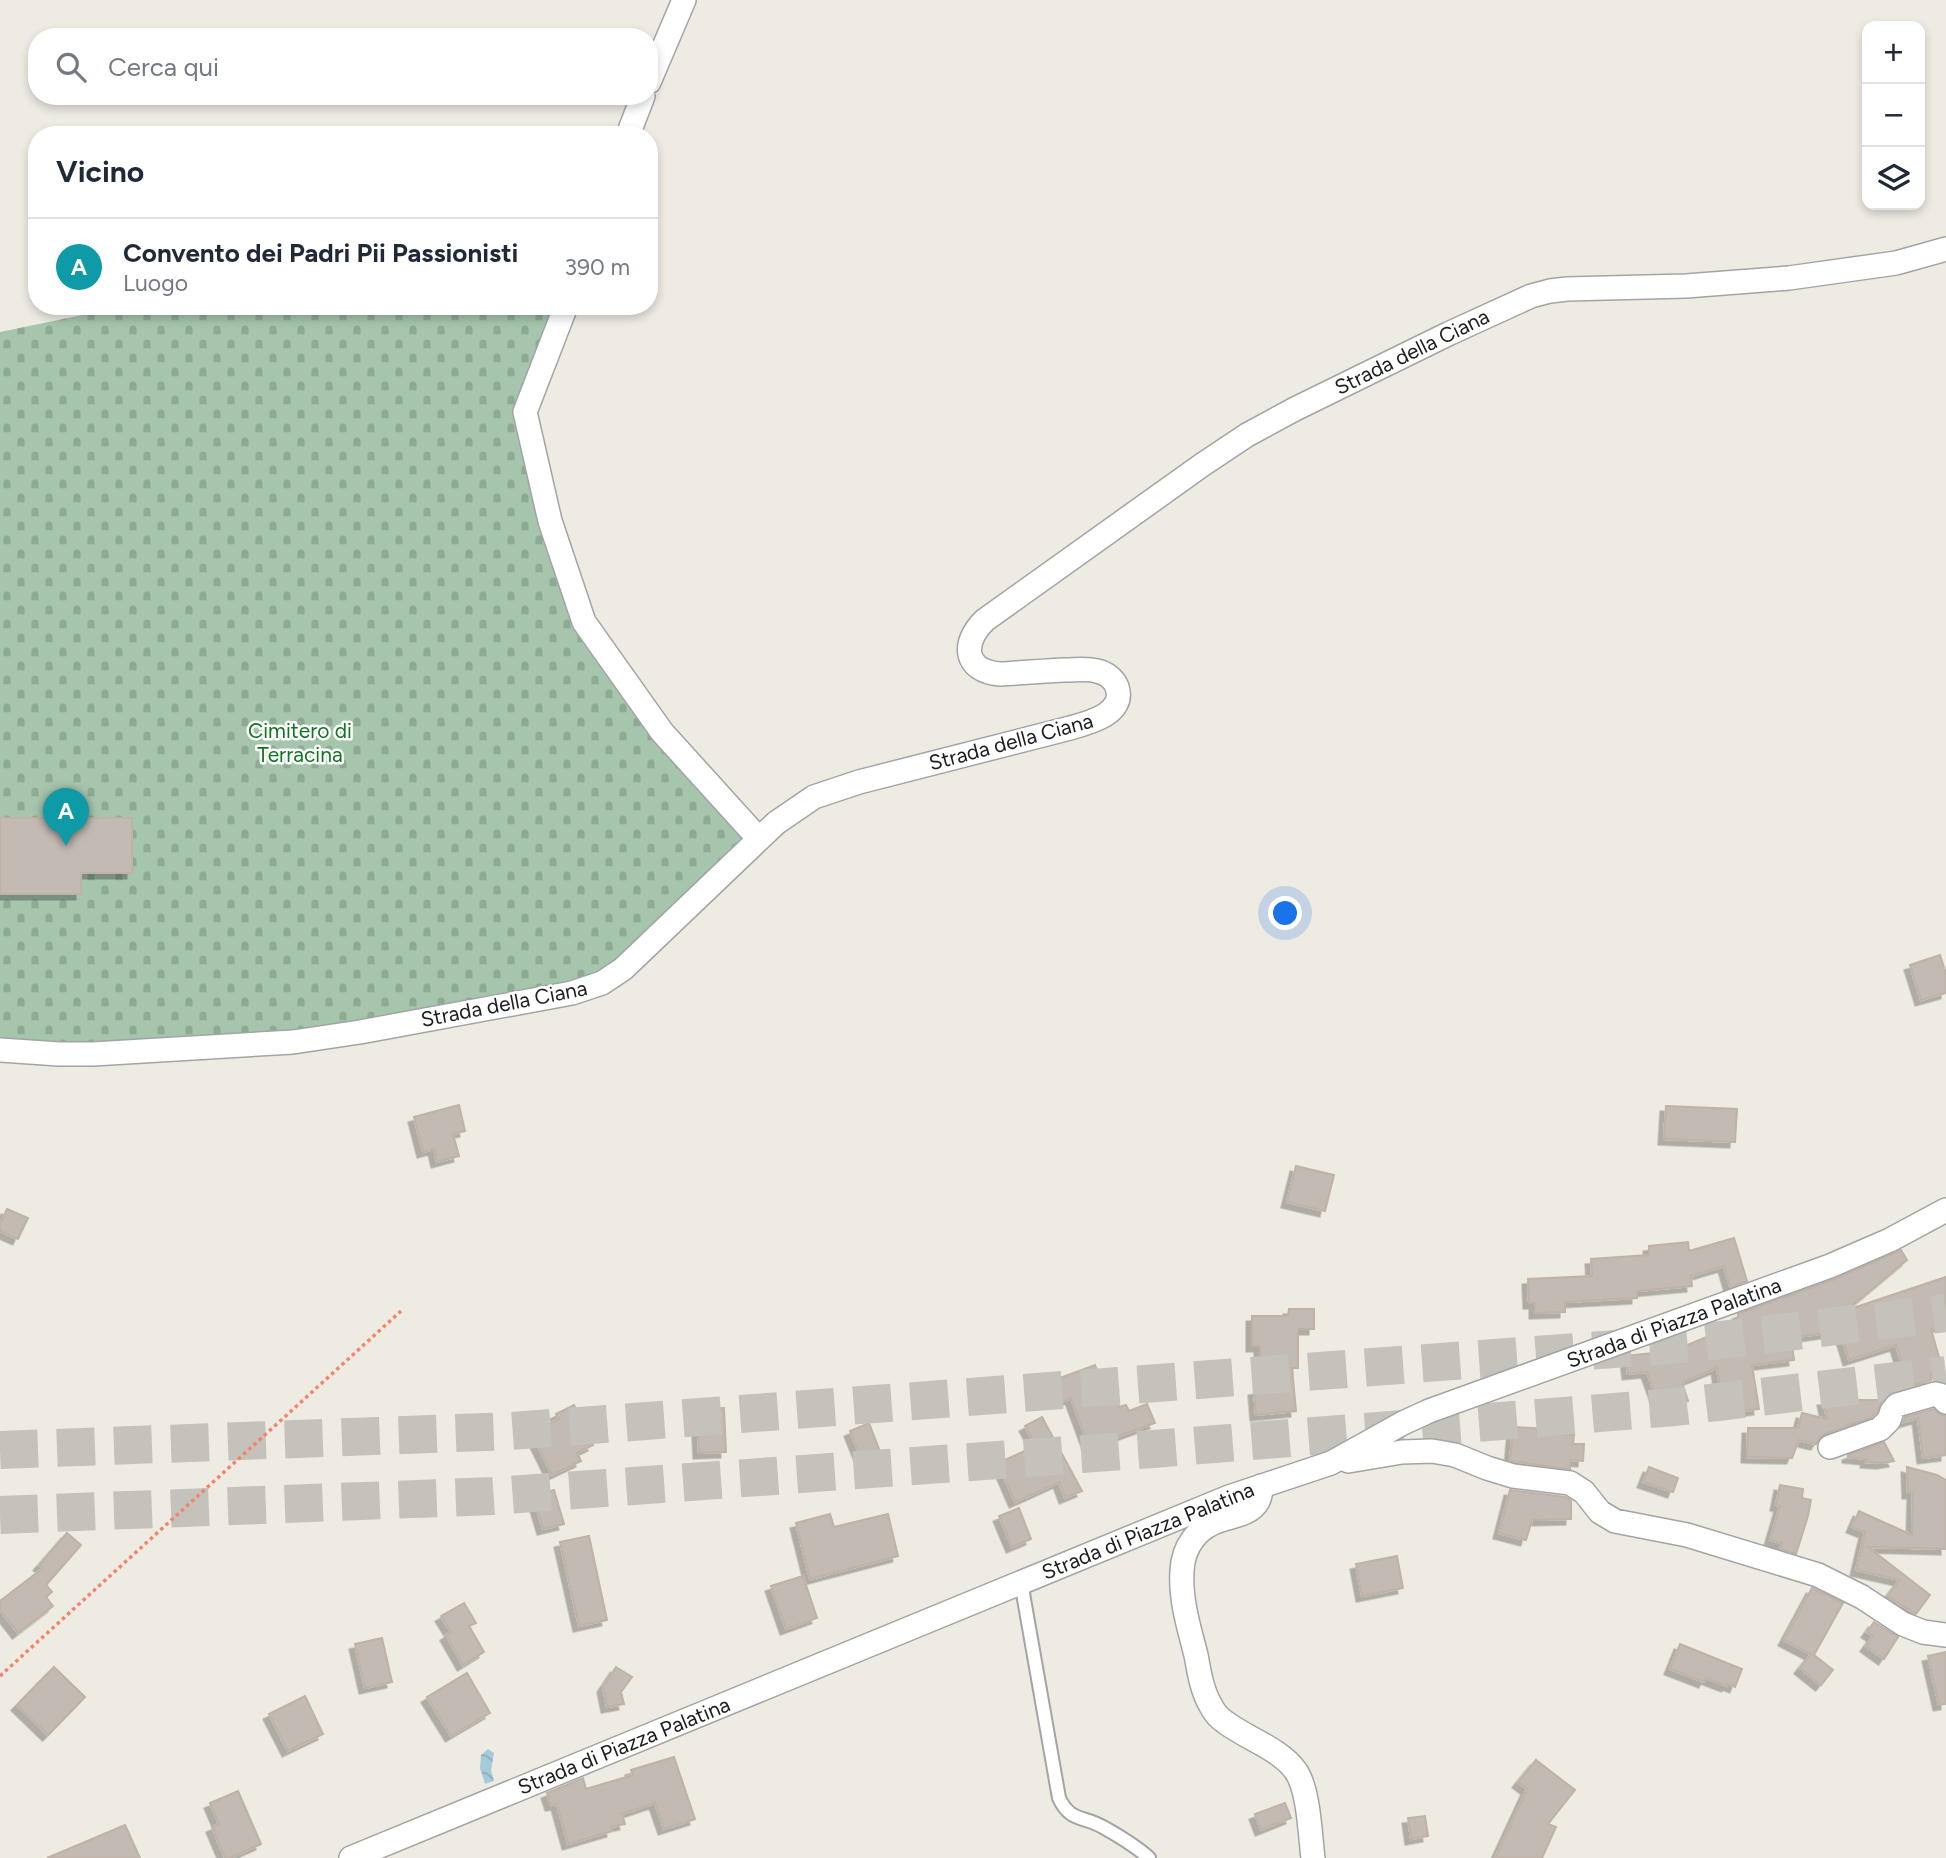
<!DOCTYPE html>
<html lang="it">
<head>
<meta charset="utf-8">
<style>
  body { margin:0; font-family:Figtree,sans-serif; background:#f2f2f3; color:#1f2937 }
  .controls { position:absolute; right:21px; top:21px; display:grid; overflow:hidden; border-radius:14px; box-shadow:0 4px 10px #0003 }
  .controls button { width:63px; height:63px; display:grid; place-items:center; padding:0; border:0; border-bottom:2px solid #e0e1e3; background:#fff; color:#1f2937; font:35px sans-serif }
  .you { position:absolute; left:1286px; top:914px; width:24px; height:24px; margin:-18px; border:5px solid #fff; border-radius:50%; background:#1a73e8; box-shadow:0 0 0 10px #1a73e833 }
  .badge { display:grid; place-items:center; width:46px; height:46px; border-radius:50%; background:#d93025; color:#fff; font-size:23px; font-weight:700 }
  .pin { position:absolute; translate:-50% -58px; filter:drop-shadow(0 2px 4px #0008) }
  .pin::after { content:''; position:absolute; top:37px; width:24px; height:21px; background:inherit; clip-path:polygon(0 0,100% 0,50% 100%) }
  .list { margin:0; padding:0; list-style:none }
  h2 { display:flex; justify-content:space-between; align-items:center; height:91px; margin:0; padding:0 28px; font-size:30px }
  h2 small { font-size:23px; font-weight:400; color:#747a83 }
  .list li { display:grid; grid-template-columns:46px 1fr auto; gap:21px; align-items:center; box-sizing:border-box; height:98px; padding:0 28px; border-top:2px solid #e0e1e3 }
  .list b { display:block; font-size:26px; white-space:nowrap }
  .list p { margin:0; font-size:23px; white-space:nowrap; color:#747a83 }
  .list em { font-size:23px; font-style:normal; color:#747a83 }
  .icon { flex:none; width:38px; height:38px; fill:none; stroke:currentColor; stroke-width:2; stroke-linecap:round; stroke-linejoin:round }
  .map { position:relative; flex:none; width:1946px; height:1858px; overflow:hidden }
  .search { position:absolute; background:#fff; box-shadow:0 4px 10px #0003; left:28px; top:28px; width:630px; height:77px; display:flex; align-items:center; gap:18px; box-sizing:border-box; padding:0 24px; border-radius:28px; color:#747a83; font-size:26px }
  .panel { position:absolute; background:#fff; box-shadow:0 4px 10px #0003; left:28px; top:126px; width:630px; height:189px; border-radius:28px }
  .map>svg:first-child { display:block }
  .cemetery { fill:url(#cemetery-stones) }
  .water { fill:url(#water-waves) }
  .building { fill:#c2bab3; stroke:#bfb2a6; stroke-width:2; filter:url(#shadow) }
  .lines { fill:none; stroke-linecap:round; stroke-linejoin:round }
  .highway-tunnel { stroke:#c4c2bb; stroke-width:38; stroke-dasharray:38 19; stroke-linecap:butt }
  .lane-casing { stroke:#a4a4a4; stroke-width:16 }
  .street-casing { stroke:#a4a4a4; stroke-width:26 }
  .path { stroke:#f3846f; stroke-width:3.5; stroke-dasharray:3.5 3.5; stroke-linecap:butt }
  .lane { stroke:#fff; stroke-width:12 }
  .street { stroke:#fff; stroke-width:23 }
  .labels { text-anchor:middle; stroke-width:5; stroke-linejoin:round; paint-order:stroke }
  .street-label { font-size:21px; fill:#1d1d1d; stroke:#fff }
  .park-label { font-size:21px; fill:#10751e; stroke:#fff }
</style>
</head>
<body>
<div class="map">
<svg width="1946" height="1858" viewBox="0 0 1946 1858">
  <defs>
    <pattern id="cemetery-stones" width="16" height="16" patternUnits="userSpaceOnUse" patternTransform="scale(1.75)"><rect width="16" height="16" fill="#a5c5ac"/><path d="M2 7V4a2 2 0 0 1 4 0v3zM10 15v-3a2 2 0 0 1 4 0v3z" fill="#8ea994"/></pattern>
    <pattern id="water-waves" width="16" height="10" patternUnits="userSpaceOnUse" patternTransform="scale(1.75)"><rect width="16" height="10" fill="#a5cbda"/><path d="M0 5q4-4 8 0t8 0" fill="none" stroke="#8eaebb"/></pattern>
    <filter id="shadow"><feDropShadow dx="-5.5" dy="5.5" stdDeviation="0" flood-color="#0004"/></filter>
  </defs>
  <rect width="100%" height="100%" fill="#eeebe3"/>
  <path class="cemetery" d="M126,306H554L518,415L575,625L744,837L604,982L312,1046L123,1064L0,1059V332Z"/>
  <path class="water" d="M488,1749L494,1753L491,1770L494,1781L485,1784L480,1768L481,1755Z"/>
  <path class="building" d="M0,818H132V873H81V894H0Z
    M1940,955L1946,974V993L1921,1000L1910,965Z
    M459,1105L465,1131L453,1134L459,1156L437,1162L434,1149L423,1152L414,1117Z
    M1666,1106L1737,1109L1735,1142L1664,1139Z
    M1296,1166L1334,1175L1325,1211L1287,1202Z
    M7,1209L28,1218L18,1239L0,1231V1224Z
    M1734,1238L1747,1281L1730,1287L1724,1266L1691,1276L1692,1286L1637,1291V1298L1565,1302V1312L1535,1313V1303H1529L1528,1279L1592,1276L1591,1259L1649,1255V1246L1688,1242L1689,1251Z
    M1901,1250L1907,1260L1847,1310L1946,1277V1324L1931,1329L1943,1371L1930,1375L1931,1380L1909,1387L1896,1345L1849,1360L1840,1331L1791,1338L1794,1360L1752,1365L1759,1409L1724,1414L1717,1368L1682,1382L1688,1401L1683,1403L1686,1411L1664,1419L1647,1372L1628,1374L1626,1356L1673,1351L1738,1324V1314L1835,1279Z
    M1289,1309H1314V1329H1298V1368H1292L1296,1411L1256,1415L1254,1390L1260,1389V1346H1252V1316H1288Z
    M1095,1365L1104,1391L1112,1388L1119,1407L1126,1405L1129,1411L1147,1404L1155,1423L1089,1447L1071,1398L1062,1402L1054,1380Z
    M1823,1400H1883L1877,1412L1872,1417L1825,1434L1820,1438L1816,1444L1799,1440L1792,1458L1747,1457L1748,1428H1798L1802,1413L1827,1419Z
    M574,1405L593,1445L577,1453L581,1461L552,1475L531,1432L559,1419L556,1414Z
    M724,1408L726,1452L699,1453L697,1409Z
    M1934,1409L1941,1415L1946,1416V1455L1923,1458L1918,1418L1903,1422L1905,1417Z
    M1042,1417L1082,1491L1065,1498L1059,1482L1015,1502L998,1463L1036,1446L1025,1426Z
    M869,1423L879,1449L860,1456L850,1431Z
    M1513,1427L1549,1429V1434L1574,1435L1573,1444H1584L1583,1461L1570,1460V1469L1510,1461Z
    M1884,1442L1894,1461L1882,1463L1866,1462L1867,1459L1848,1457V1455Z
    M711,1466L713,1489L694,1491L692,1468Z
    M1649,1467L1678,1478L1673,1492L1643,1482Z
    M1907,1467L1937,1475L1946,1480V1549L1868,1547L1930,1595L1916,1614L1891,1599L1892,1598L1888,1595L1900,1580L1856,1570L1865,1532L1852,1527L1859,1511L1912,1535L1913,1493H1908Z
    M1780,1485L1803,1489L1802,1498L1811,1500L1808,1516L1796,1554L1780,1549L1782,1543L1770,1540L1780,1506L1776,1505Z
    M554,1490L564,1524L543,1529L533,1496Z
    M1510,1490L1565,1497L1571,1500V1519L1532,1520L1526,1540L1499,1533Z
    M1019,1508L1031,1539L1012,1547L999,1516Z
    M830,1514L834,1527L888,1514L898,1556L810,1579L796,1523Z
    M67,1533L81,1545L46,1585L52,1592L46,1597L53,1606L18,1633L0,1610V1601L43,1568L39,1565Z
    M589,1536L607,1620L579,1626L560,1542Z
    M1397,1556L1403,1588L1362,1596L1356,1564Z
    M803,1576L817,1618L786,1629L771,1586Z
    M1812,1588L1843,1603L1814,1655L1833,1670L1821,1685L1800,1668L1811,1654L1784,1640Z
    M464,1603L476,1623L469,1626L484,1652L463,1665L446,1635L451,1632L441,1616Z
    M1874,1622L1898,1637L1884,1659L1866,1646L1873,1636L1867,1632Z
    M382,1638L392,1682L365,1688L355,1644Z
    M1680,1644L1742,1669L1735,1687L1728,1684L1727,1686L1706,1678L1704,1682L1670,1669Z
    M1946,1652V1704L1939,1705L1928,1656Z
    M54,1667L85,1697L48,1735L17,1705Z
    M616,1667L632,1677L621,1692L624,1704L607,1707L603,1687Z
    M467,1673L490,1713L451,1736L427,1697Z
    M305,1696L323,1734L288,1751L269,1714Z
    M674,1757L695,1819L664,1829L655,1803L622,1814L625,1824L611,1827L612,1831L568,1844L557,1804L551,1805L547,1793L583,1778L586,1789L633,1775L631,1770Z
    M1536,1760L1575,1790L1548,1824L1556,1827L1542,1858H1495L1527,1789L1518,1782Z
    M238,1791L261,1844L230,1858H225L212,1827L219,1824L210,1803Z
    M1285,1803L1291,1818L1261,1830L1255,1814Z
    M1425,1816L1428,1836L1411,1839L1408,1818Z
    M125,1825L140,1858H47Z"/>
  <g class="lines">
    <path class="highway-tunnel" d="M0,1450L511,1431L1696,1343L1946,1313
      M0,1515L493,1496L1153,1449L1675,1407L1946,1375"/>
    <g class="lane-casing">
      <path id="lane" d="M1021,1582L1059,1798C1070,1822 1084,1816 1103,1827C1119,1836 1136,1846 1149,1858"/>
    </g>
    <g class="street-casing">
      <path id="street" d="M649,82L684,0
        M628,135L643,96
        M566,306L525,412L550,521L584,622L662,732L759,839
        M0,1050L59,1054H93L293,1042L360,1032L572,993L602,983L623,969L776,823L814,797L859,782L1070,728C1088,723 1126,714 1117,687C1114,679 1106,673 1097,671C1087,668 1075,670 1065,670C1043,671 1021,673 1000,674C964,671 961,643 985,620L1202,465L1247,435L1295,409L1448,334L1531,296L1550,291L1567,289L1686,286L1789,278L1896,263L1946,249
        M1830,1447L1880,1429L1889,1420L1892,1411L1897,1405L1935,1394L1940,1395L1946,1402
        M1348,1461L1402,1452L1432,1451L1455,1455L1487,1468L1513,1476L1570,1483L1584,1492L1600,1512L1615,1521L1687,1535L1818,1575L1862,1597L1903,1624L1923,1632L1946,1635
        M1261,1486C1261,1491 1260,1497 1258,1501C1251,1514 1233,1516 1221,1520C1197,1527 1183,1547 1182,1571C1180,1599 1189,1628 1196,1655C1199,1672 1202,1691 1211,1706C1214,1712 1219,1718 1225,1722C1246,1738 1280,1749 1295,1770C1309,1788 1310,1835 1313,1858
        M351,1858L1229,1497L1331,1463L1403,1423L1429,1411L1830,1266L1890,1240L1946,1210"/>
    </g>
    <path class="path" d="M0,1676L401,1311"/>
    <use href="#lane" class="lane"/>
    <use href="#street" class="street"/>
  </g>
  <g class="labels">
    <g class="street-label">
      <text transform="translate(1412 352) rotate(-26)" y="7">Strada della Ciana</text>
      <text transform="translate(1011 742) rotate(-15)" y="7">Strada della Ciana</text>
      <text transform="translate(504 1004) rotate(-11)" y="7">Strada della Ciana</text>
      <text transform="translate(1674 1323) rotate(-20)" y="7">Strada di Piazza Palatina</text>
      <text transform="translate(1148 1531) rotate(-22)" y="7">Strada di Piazza Palatina</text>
      <text transform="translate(624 1746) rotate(-22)" y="7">Strada di Piazza Palatina</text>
    </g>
    <g class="park-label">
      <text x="300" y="738">Cimitero di<tspan x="300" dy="24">Terracina</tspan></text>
    </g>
  </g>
</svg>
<div class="controls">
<button>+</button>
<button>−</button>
<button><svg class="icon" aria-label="layers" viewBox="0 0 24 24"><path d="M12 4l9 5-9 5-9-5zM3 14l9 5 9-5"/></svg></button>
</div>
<div class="you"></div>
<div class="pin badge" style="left:66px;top:846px;background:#0f9aa8">A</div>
<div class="search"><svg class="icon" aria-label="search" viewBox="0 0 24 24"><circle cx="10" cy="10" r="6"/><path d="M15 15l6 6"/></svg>Cerca qui</div>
<section class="panel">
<h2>Vicino<small></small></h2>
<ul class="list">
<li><span class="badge" style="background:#0f9aa8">A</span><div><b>Convento dei Padri Pii Passionisti</b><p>Luogo</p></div><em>390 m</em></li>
</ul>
</section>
</div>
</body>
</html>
